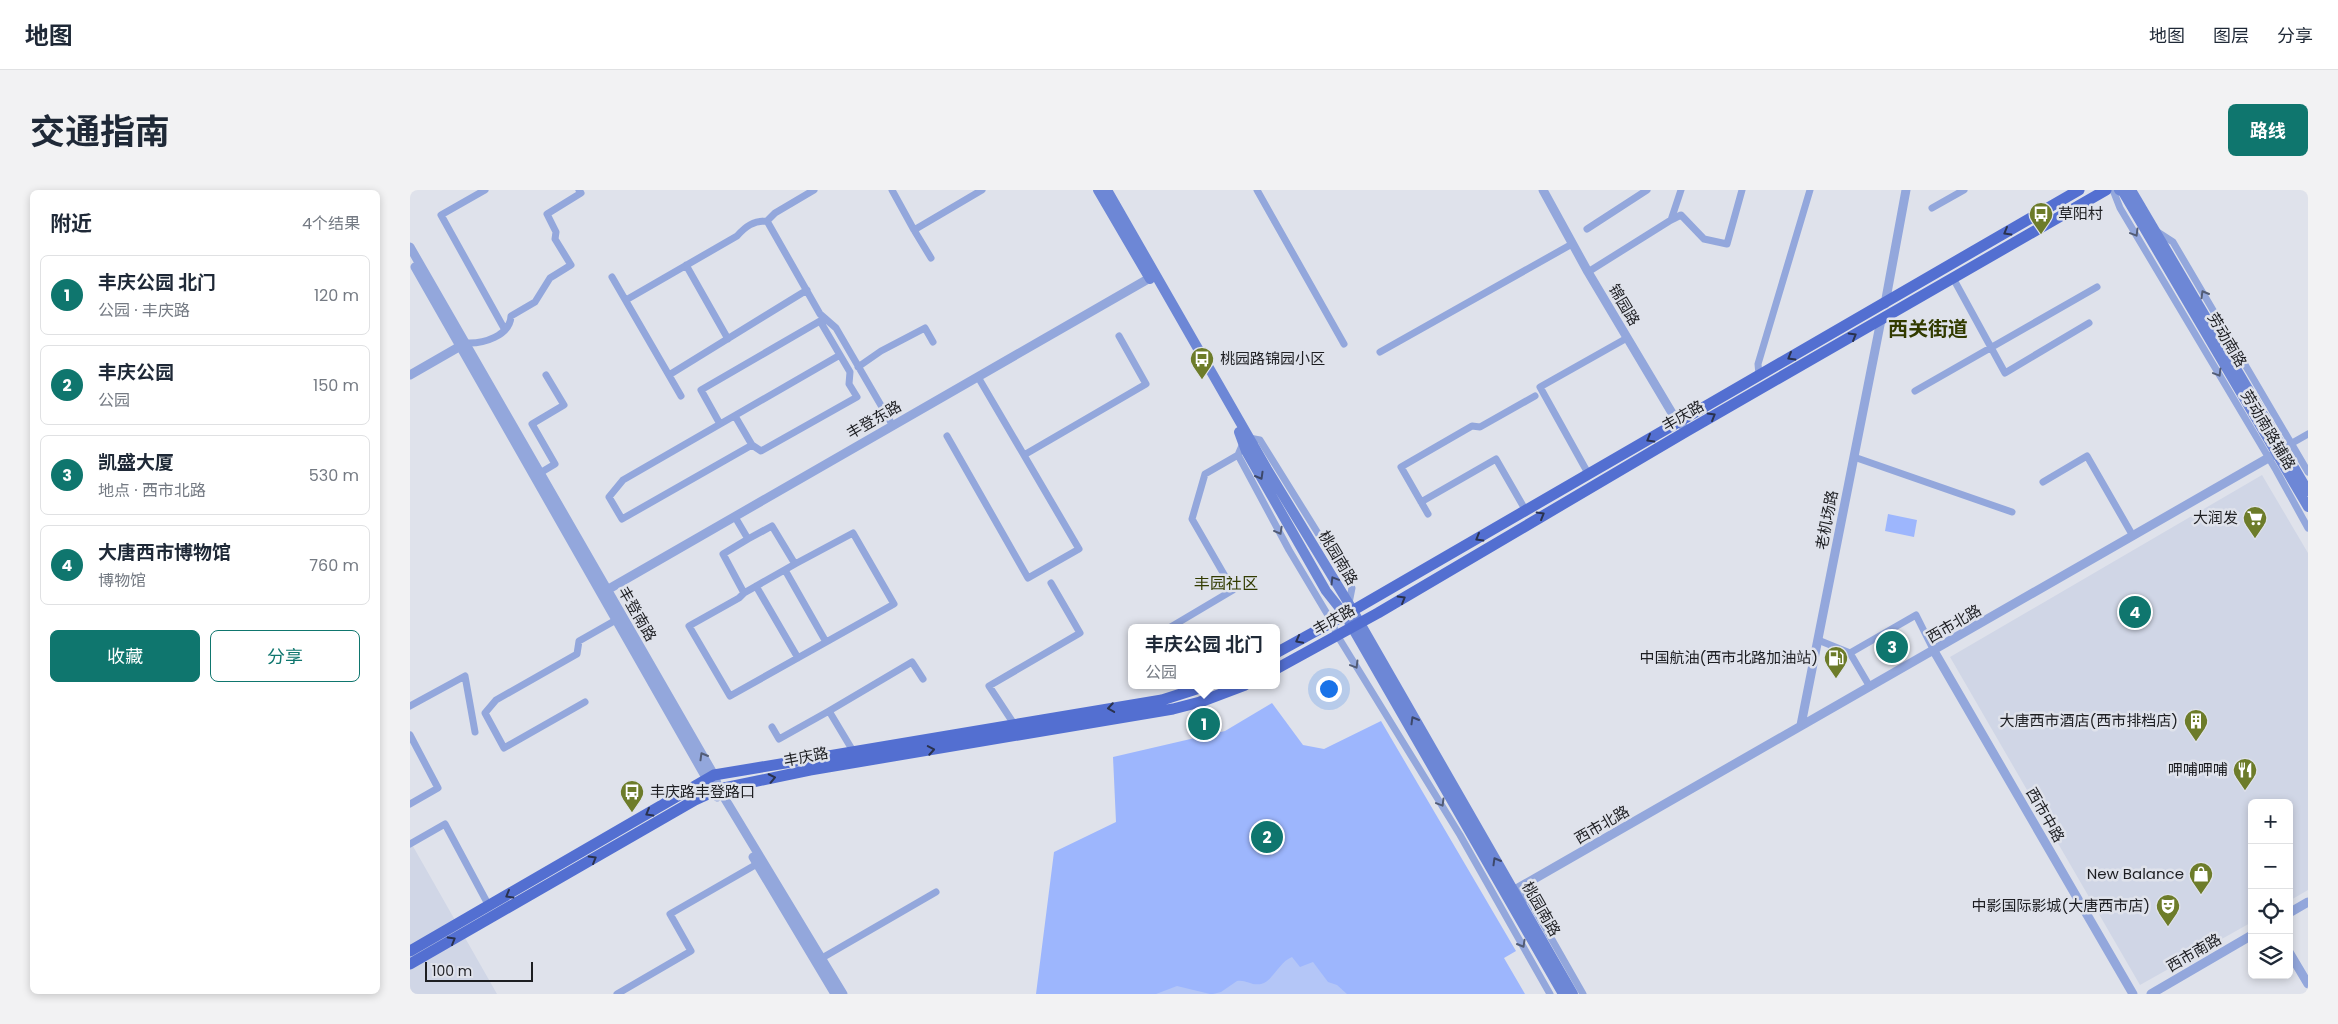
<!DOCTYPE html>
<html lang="zh">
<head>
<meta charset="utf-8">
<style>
  body { margin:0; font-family:Poppins,"Noto Sans SC",sans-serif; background:#f2f2f3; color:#1f2937 }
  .controls { position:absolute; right:15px; bottom:15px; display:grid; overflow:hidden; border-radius:8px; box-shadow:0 2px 8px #0003 }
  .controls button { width:45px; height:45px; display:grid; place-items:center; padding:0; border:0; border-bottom:1px solid #e0e1e3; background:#fff; color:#1f2937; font:25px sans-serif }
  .scale { position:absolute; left:15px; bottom:12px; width:108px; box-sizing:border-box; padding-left:5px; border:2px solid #1d1e22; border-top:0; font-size:14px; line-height:18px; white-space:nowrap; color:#1d1e22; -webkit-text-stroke:4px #dfe2eb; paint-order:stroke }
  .you { position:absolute; left:918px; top:498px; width:18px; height:18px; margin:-12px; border:4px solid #fff; border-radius:50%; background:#1a73e8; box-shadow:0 0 0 8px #1a73e833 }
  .badge { display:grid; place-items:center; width:32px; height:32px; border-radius:50%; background:#0f766e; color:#fff; font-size:16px; font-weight:700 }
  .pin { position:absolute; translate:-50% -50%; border:2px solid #fff; box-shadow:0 1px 5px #0006 }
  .popup { position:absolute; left:718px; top:434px; width:152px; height:65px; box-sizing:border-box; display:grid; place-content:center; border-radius:8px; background:#fff; filter:drop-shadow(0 1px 4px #0005); font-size:16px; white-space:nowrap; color:#747a83 }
  .popup b { font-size:19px; color:#1f2937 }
  .popup::after { content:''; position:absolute; left:50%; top:100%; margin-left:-10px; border:10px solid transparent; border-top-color:#fff }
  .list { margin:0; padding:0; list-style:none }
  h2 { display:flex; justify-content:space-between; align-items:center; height:65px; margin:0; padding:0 20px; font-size:21px }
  h2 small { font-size:16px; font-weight:400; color:#747a83 }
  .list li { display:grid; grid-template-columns:32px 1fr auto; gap:15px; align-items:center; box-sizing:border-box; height:80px; margin:0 10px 10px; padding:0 10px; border:1px solid #e0e1e3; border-radius:8px }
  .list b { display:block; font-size:19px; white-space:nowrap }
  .list p { margin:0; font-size:16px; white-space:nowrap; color:#747a83 }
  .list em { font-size:16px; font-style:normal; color:#747a83 }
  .actions { display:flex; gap:10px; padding:15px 20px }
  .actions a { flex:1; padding:11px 0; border:1px solid #0f766e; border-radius:8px; text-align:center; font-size:18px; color:#0f766e }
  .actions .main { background:#0f766e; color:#fff }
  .icon { flex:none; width:28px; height:28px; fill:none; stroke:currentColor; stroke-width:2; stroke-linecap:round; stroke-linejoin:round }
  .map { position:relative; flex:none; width:1898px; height:804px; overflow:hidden; border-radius:8px }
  header { display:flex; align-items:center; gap:30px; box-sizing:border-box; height:70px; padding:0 25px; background:#fff; border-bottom:1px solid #e0e1e3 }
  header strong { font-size:24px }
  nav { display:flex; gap:28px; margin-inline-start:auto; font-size:18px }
  .intro { display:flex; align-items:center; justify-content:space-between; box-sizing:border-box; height:120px; padding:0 30px }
  h1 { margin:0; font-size:35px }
  .button { padding:12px 22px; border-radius:8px; background:#0f766e; color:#fff; font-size:18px; font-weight:700 }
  main { display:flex; gap:30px; padding:0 30px }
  aside { flex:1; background:#fff; border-radius:8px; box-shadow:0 2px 8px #0003 }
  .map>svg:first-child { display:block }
  .built { fill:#d0d6e6 }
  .green { fill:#9db6fd }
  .water { fill:#b4c6f7 }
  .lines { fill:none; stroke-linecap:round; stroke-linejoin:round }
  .minor { stroke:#93a7dc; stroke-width:7 }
  .tertiary { stroke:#93a7dc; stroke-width:9 }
  .secondary { stroke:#6d87d6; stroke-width:10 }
  .primary { stroke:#536fd1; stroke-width:11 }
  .oneway { stroke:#2a324e }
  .oneway2 { stroke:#525c76 }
  .oneway3 { stroke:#3d486a }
  .labels { text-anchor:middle; stroke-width:5; stroke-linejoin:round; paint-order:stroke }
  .poi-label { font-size:15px; fill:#1d1e22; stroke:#dfe2eb; text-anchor:end }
  .street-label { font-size:15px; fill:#1d1e22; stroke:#dfe2eb }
  .neighbourhood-label { font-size:16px; fill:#323b00; stroke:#dfe2eb }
  .district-label { font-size:20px; font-weight:bold; fill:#323b00; stroke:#dfe2eb }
</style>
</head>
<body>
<header>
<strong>地图</strong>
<nav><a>地图</a><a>图层</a><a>分享</a></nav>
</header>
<div class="intro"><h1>交通指南</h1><a class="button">路线</a></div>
<main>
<aside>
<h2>附近<small>4个结果</small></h2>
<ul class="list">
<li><span class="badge">1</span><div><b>丰庆公园 北门</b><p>公园 · 丰庆路</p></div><em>120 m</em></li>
<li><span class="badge">2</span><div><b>丰庆公园</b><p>公园</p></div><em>150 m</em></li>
<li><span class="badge">3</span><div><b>凯盛大厦</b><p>地点 · 西市北路</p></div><em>530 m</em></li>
<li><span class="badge">4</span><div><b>大唐西市博物馆</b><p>博物馆</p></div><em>760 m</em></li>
</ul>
<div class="actions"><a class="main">收藏</a><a>分享</a></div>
</aside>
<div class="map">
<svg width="1898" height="804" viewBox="0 0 1898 804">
  <rect width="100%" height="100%" fill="#dfe2eb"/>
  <path class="built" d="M1852,285L1898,363V700L1879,711V613H1842V732L1730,795L1540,467Z
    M0,651L87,804H0Z"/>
  <path class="green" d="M1478,324L1507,330L1504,347L1475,341Z
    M862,513L893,555L914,559L971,531L1106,761L1094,768L1115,804H626L644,662L706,632L703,567L815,541Z"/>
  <path class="water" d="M882,767L890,777L903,772L918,792L927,795L937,804H803L811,802L827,791C835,789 842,796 851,794C863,791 869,772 882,767Z
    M767,796L800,804H746Z"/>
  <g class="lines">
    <path class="minor" d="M75,0L31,25L95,140
      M482,0L504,40
      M847,0L934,154
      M1703,0L1710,18L1866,280L1898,338
      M1522,18L1554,0
      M1261,30L1271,25L1294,49L1317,54L1332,0
      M357,31L410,124L426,138L483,236
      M1177,39L1237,0
      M1746,41L1763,52L1898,282
      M521,68L504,40L572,0
      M276,75L318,149
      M1178,82L1261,30L1271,0
      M202,87L271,206
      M1543,88L1595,183L1679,133
      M216,110L327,46C336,36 343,31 357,31L365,23L404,0
      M56,153C73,154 100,146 101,126L125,112L140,88L161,75L145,49L146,42L137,24L171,3L169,0
      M970,162L1162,54
      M448,177L471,161L515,138L523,152
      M259,185L397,100
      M1349,185L1348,174L1400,0
      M1505,201L1687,97
      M325,226L342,255L212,329L199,307L213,290L430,165
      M310,234L291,200L410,131L440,182L439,194L447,207L351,261L342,255
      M537,246L618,388L669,359L568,187
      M839,248L850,250L942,398L939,413
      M834,251L828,265L879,360L922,432L927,445L1050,645L1140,804
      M1877,256L1898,244
      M614,265L736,194L709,146
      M1444,267L1602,322
      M130,283L145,274L122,234L154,215L136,185
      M1179,285L1130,197L1217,148
      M1633,292L1677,266L1723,346
      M1011,312L1086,269L1116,321
      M1018,324L991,277L1062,236L1070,237L1125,206
      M325,327L338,349L313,364L334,403L385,374L362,336L338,349
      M375,380L416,452
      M346,396L388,468
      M334,403L329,408L279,436L320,506L484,414L443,343L385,374
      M759,438L823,400L782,329L795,284L828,265
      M1408,450L1440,463L1460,497
      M1440,463L1506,425L1524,461
      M175,512L94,558L75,523L86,510L167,464L169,451L206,430
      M0,516L55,486L65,542
      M604,534L579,496L670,443L641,393
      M362,537L369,549L419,521
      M0,545L28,598L0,614
      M443,561L419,521L502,472L513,489
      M0,654L35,634L79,716
      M1107,703L1120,711L1173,804
      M412,768L526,702
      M207,804L281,761L260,724L347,674"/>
    <path class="tertiary" d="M1133,0L1178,82L1262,223L1277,241
      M0,57L304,585L309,599L433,804
      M5,77L307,607
      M1475,114L1496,0
      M0,185L54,154
      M197,400L745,85
      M1524,461L1723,804
      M1391,535L1471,130
      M343,667L425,804
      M1103,701L1867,263
      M1879,723L1898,712
      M1879,762L1898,794
      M1741,804L1842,745"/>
    <path class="secondary" d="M688,0L740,89
      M697,0L857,279L939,414L1163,804
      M1709,0L1713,2L1898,317
      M1721,0L1898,301
      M829,242L836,261L916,401L935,425L1153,804"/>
    <path class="primary" d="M866,463L935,425L1669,0
      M866,479L968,423L1277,241L1696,0
      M0,761L304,585L752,510L799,495
      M0,774L285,610L309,599L400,580L763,519L790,512L835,495"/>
  </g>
  <defs><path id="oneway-chevron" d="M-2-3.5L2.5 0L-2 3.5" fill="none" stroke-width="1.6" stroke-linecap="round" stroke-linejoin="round" transform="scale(1.25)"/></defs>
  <g class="oneway">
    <use href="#oneway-chevron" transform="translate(1597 42) rotate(150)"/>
    <use href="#oneway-chevron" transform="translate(1443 146) rotate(-30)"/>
    <use href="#oneway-chevron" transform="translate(1381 167) rotate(150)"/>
    <use href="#oneway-chevron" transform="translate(1302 226) rotate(-30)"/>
    <use href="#oneway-chevron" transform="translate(1240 249) rotate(150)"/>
    <use href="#oneway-chevron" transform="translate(1131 325) rotate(-30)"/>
    <use href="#oneway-chevron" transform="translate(1069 348) rotate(150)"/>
    <use href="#oneway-chevron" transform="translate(992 409) rotate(-30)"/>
    <use href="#oneway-chevron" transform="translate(889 450) rotate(152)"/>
    <use href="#oneway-chevron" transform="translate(701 518) rotate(171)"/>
    <use href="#oneway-chevron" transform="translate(521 560) rotate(-10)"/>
    <use href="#oneway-chevron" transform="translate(362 588) rotate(-12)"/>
    <use href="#oneway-chevron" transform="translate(239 623) rotate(150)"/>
    <use href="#oneway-chevron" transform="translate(183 669) rotate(-30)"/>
    <use href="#oneway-chevron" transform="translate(99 705) rotate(150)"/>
    <use href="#oneway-chevron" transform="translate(42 750) rotate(-30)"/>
  </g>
  <g class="oneway2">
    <use href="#oneway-chevron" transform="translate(1725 43) rotate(59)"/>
    <use href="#oneway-chevron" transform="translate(1794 104) rotate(-120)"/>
    <use href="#oneway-chevron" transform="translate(1808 183) rotate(59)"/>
    <use href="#oneway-chevron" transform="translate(869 341) rotate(61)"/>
    <use href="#oneway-chevron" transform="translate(945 475) rotate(59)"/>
    <use href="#oneway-chevron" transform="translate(293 566) rotate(-120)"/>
    <use href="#oneway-chevron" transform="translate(1031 613) rotate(59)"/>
    <use href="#oneway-chevron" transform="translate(1112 754) rotate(60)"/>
  </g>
  <g class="oneway3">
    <use href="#oneway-chevron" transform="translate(850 286) rotate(60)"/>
    <use href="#oneway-chevron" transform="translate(924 390) rotate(-121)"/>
    <use href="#oneway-chevron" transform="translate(1004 530) rotate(-120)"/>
    <use href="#oneway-chevron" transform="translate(1086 671) rotate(-120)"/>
  </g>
  <defs>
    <g id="bus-pin" transform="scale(1.25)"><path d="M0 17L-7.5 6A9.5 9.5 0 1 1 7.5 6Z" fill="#6d7c2a" stroke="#dfe2eb"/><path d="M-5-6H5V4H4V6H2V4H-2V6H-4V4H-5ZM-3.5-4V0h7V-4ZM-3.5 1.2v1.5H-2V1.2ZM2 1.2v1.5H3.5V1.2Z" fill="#fff"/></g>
    <g id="supermarket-pin" transform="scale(1.25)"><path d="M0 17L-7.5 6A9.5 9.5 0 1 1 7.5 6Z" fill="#6d7c2a" stroke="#dfe2eb"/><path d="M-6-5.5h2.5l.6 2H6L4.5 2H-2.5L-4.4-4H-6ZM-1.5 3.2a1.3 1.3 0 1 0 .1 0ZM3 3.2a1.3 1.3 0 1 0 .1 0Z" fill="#fff"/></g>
    <g id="fuel-pin" transform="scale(1.25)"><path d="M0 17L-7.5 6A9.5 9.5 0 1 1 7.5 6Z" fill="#6d7c2a" stroke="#dfe2eb"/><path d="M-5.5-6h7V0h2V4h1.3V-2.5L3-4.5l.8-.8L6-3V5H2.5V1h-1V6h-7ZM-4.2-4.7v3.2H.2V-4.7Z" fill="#fff"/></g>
    <g id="building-pin" transform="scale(1.25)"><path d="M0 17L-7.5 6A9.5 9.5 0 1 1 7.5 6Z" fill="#6d7c2a" stroke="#dfe2eb"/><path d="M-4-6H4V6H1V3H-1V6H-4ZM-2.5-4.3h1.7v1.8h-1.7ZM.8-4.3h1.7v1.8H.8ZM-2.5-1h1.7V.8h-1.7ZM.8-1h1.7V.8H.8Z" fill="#fff"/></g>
    <g id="restaurant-pin" transform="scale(1.25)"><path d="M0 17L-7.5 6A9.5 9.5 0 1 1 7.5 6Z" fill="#6d7c2a" stroke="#dfe2eb"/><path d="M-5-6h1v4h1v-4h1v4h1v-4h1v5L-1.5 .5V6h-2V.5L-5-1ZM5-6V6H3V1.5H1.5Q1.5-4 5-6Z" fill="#fff"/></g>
    <g id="shop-pin" transform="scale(1.25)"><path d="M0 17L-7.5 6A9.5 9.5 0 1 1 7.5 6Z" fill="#6d7c2a" stroke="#dfe2eb"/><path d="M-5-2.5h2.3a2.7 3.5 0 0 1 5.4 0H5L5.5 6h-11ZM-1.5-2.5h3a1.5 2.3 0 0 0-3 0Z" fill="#fff"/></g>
    <g id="theatre-pin" transform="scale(1.25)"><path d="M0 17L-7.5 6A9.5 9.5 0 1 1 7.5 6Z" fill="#6d7c2a" stroke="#dfe2eb"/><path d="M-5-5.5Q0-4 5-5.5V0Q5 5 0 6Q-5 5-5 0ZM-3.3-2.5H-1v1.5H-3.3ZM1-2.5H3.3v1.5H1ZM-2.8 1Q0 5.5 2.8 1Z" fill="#fff"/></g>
  </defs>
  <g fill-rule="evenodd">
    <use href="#bus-pin" x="1631" y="24"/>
    <use href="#bus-pin" x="792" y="169"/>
    <use href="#supermarket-pin" x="1845" y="328"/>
    <use href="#fuel-pin" x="1426" y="468"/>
    <use href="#building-pin" x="1786" y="531"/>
    <use href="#restaurant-pin" x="1835" y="580"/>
    <use href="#bus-pin" x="222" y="602"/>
    <use href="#shop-pin" x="1791" y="684"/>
    <use href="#theatre-pin" x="1758" y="716"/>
  </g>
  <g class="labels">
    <g class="poi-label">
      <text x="1648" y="29" text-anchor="start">草阳村</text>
      <text x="810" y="174" text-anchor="start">桃园路锦园小区</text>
      <text x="1828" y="333">大润发</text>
      <text x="1408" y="473">中国航油(西市北路加油站)</text>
      <text x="1768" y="536">大唐西市酒店(西市排档店)</text>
      <text x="1818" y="585">呷哺呷哺</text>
      <text x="240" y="607" text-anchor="start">丰庆路丰登路口</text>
      <text x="1774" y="689">New Balance</text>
      <text x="1740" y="721">中影国际影城(大唐西市店)</text>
    </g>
    <g class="street-label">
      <text transform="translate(1214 115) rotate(59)" y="5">锦园路</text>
      <text transform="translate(1817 150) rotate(59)" y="5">劳动南路</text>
      <text transform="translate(1273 226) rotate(-30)" y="5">丰庆路</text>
      <text transform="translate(464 230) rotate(-30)" y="5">丰登东路</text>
      <text transform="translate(1858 240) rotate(59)" y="5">劳动南路辅路</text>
      <text transform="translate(1417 330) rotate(-79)" y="5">老机场路</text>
      <text transform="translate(928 368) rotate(59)" y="5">桃园南路</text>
      <text transform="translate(227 424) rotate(60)" y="5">丰登南路</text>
      <text transform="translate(924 430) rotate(-30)" y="5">丰庆路</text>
      <text transform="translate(1544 434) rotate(-30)" y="5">西市北路</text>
      <text transform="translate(396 567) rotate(-11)" y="5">丰庆路</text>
      <text transform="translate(1635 625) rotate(60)" y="5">西市中路</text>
      <text transform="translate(1192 635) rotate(-30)" y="5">西市北路</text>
      <text transform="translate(1131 719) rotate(60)" y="5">桃园南路</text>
      <text transform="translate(1784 763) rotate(-30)" y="5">西市南路</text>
    </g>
    <g class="neighbourhood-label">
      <text x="816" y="399">丰园社区</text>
    </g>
    <g class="district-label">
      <text x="1518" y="146">西关街道</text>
    </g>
  </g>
</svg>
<div class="controls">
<button>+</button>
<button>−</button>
<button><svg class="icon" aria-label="locate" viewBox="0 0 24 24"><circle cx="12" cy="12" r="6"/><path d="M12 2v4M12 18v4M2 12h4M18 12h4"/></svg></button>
<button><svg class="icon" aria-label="layers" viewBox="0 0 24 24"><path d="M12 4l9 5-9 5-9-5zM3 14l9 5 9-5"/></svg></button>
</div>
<div class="scale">100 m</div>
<div class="you"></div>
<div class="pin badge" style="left:794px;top:534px">1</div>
<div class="popup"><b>丰庆公园 北门</b>公园</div>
<div class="pin badge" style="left:857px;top:647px">2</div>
<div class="pin badge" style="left:1482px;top:457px">3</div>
<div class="pin badge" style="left:1725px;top:422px">4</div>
</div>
</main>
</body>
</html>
